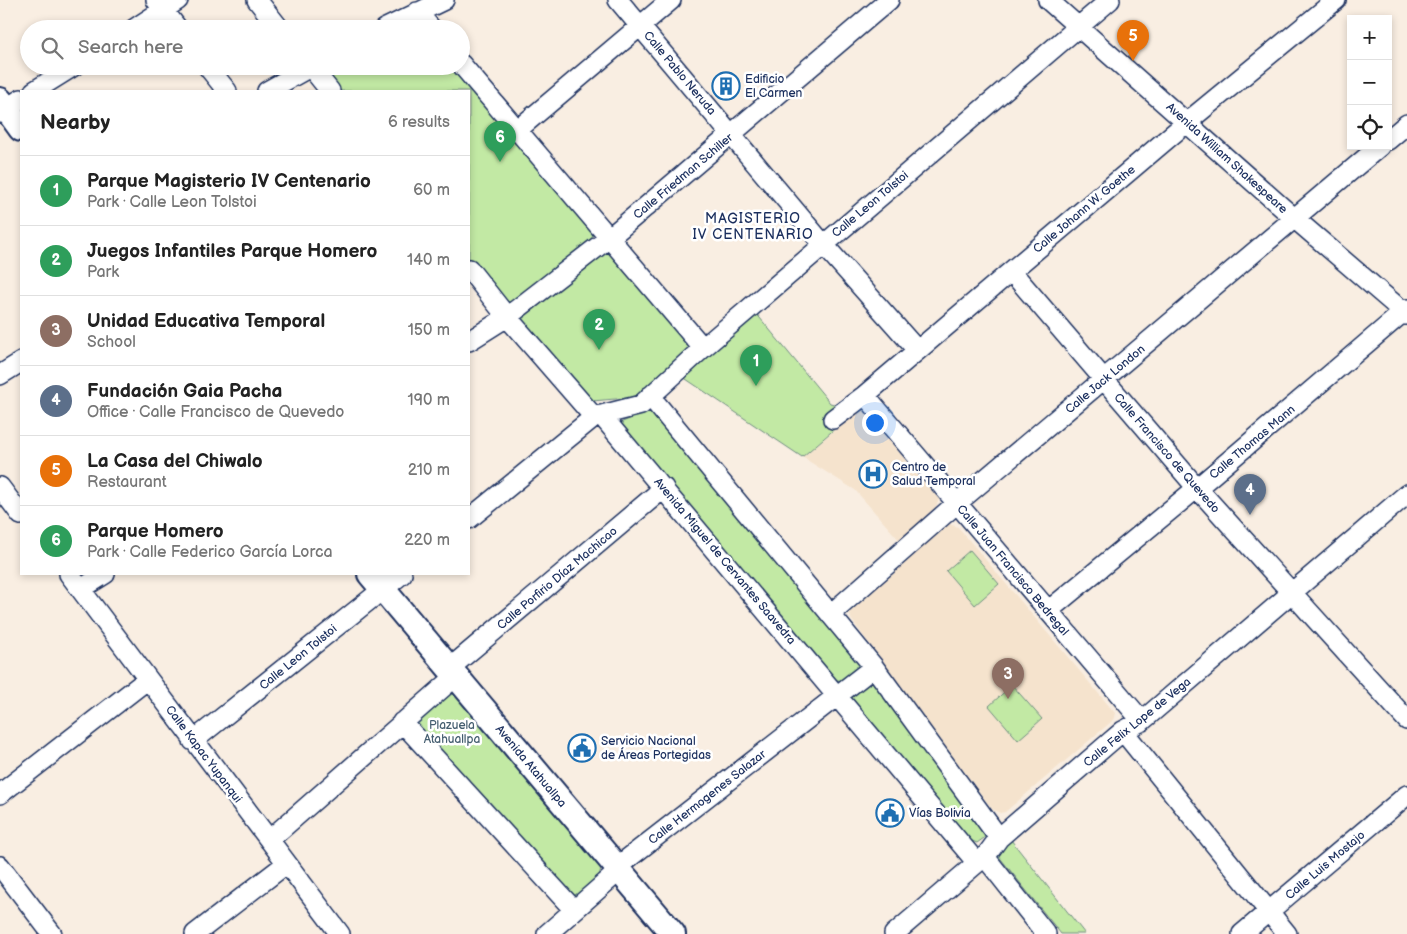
<!DOCTYPE html>
<html lang="en">
<head>
<meta charset="utf-8">
<style>
  body { margin:0; font-family:"Balsamiq Sans",sans-serif; background:#f2f2f2; color:#222 }
  .controls { position:absolute; right:15px; top:15px; display:grid; overflow:hidden; border-radius:0px; box-shadow:0 2px 8px #0003 }
  .controls button { width:45px; height:45px; display:grid; place-items:center; padding:0; border:0; border-bottom:1px solid #e0e0e0; background:#fff; color:#222; font:25px sans-serif }
  .you { position:absolute; left:874px; top:422px; width:18px; height:18px; margin:-12px; border:4px solid #fff; border-radius:50%; background:#1a73e8; box-shadow:0 0 0 8px #1a73e833 }
  .badge { display:grid; place-items:center; width:32px; height:32px; border-radius:50%; background:#111827; color:#fff; font-size:16px; font-weight:700 }
  .pin { position:absolute; translate:-50% -41px; filter:drop-shadow(0 1px 2px #0008) }
  .pin::after { content:''; position:absolute; top:26px; width:18px; height:15px; background:inherit; clip-path:polygon(0 0,100% 0,50% 100%) }
  .list { margin:0; padding:0; list-style:none }
  h2 { display:flex; justify-content:space-between; align-items:center; height:65px; margin:0; padding:0 20px; font-size:21px }
  h2 small { font-size:16px; font-weight:400; color:#767676 }
  .list li { display:grid; grid-template-columns:32px 1fr auto; gap:15px; align-items:center; box-sizing:border-box; height:70px; padding:0 20px; border-top:1px solid #e0e0e0 }
  .list b { display:block; font-size:19px; white-space:nowrap }
  .list p { margin:0; font-size:16px; white-space:nowrap; color:#767676 }
  .list em { font-size:16px; font-style:normal; color:#767676 }
  .icon { flex:none; width:28px; height:28px; fill:none; stroke:currentColor; stroke-width:2; stroke-linecap:round; stroke-linejoin:round }
  .map { position:relative; flex:none; width:1407px; height:934px; overflow:hidden }
  .search { position:absolute; background:#fff; box-shadow:0 2px 8px #0003; left:20px; top:20px; width:450px; height:55px; display:flex; align-items:center; gap:12px; box-sizing:border-box; padding:0 18px; border-radius:28px; color:#767676; font-size:19px }
  .panel { position:absolute; background:#fff; box-shadow:0 2px 8px #0003; left:20px; top:90px; width:450px; height:485px; border-radius:0px }
  .map>svg:first-child { display:block }
  .built { fill:#f5e3cd }
  .green { fill:#c2e9a4; stroke:#6e8c81 }
  .lines { fill:none; stroke-linecap:round; stroke-linejoin:round }
  .minor-casing { stroke:#1b2f5e; stroke-width:22 }
  .major-casing { stroke:#1b2f5e; stroke-width:28 }
  .minor { stroke:#fff; stroke-width:19 }
  .major { stroke:#fff; stroke-width:24 }
  .labels { text-anchor:middle; stroke-width:5; stroke-linejoin:round; paint-order:stroke }
  .street-label { font-size:12px; fill:#1b2f5e; stroke:#fff }
  .poi-label { font-size:12px; fill:#1b2f5e; stroke:#fff; text-anchor:start }
  .park-label { font-size:12px; fill:#455e70; stroke:#fff }
  .neighbourhood-label { font-size:14px; letter-spacing:1px; fill:#1b2f5e; stroke:#fff }
</style>
</head>
<body>
<div class="map">
<svg width="1407" height="934" viewBox="0 0 1407 934">
  <rect width="100%" height="100%" fill="#f9eee2"/>
  <filter id="ink" filterUnits="userSpaceOnUse"><feTurbulence type="fractalNoise" baseFrequency=".02" numOctaves="2"/><feDisplacementMap in="SourceGraphic" scale="10" xChannelSelector="R" yChannelSelector="G"/><feConvolveMatrix kernelMatrix="1 2 1 2 8 2 1 2 1" color-interpolation-filters="sRGB"/></filter>
  <g filter="url(#ink)">
    <path class="built" d="M861,408L939,499L934,512L901,542L855,490L802,457Z
      M949,524L958,527L1115,713L1114,718L1111,722L1005,812L1000,813L992,809L851,619L849,610Z"/>
    <path class="green" d="M334,66H449L593,233L592,241L510,307L506,306L469,258V91H339L327,74L330,68Z
      M604,250L611,251L690,343L691,350L639,397L592,401L522,322L521,317Z
      M755,312L830,403L838,405L845,420L802,457L680,375Z
      M652,409L861,659L859,669L843,681L832,679L618,424Z
      M970,550L999,584L975,605L946,571Z
      M875,682L987,832L984,838L977,843L970,840L846,702C853,691 862,683 875,682Z
      M1012,685L1042,719L1018,740L989,706Z
      M452,691L456,693L526,779L601,866C600,884 585,893 573,904L409,725Z
      M1011,840L1085,934H1061L997,854Z"/>
    <g class="lines">
      <g class="minor-casing">
        <path id="minor" d="M156,0L178,29
          M257,0L280,29
          M618,0L823,244L917,350
          M1048,0L1294,218L1407,315
          M417,12L432,29
          M134,29L178,0
          M384,29L444,0
          M461,64L703,348
          M207,66L227,91
          M310,66L330,91
          M34,91L74,66
          M267,91L312,66
          M0,113L21,99
          M516,131L671,0
          M1388,140L1407,124
          M469,269L507,317L594,417
          M1011,271L1197,488L1407,720
          M469,341L507,317L609,238L889,0
          M0,375L21,362
          M865,395L1142,721
          M650,396L874,667L999,838
          M601,415L977,863
          M833,419L865,395L1186,123L1336,0
          M0,487L21,515
          M469,519L594,417L641,405L703,348L1110,0
          M69,574L340,934
          M81,589L105,574
          M1048,611L1197,488L1407,309
          M831,614L957,503L1380,146
          M450,668L664,488
          M402,722L574,910
          M1123,731L1287,934
          M193,741L402,574
          M0,794L148,679
          M269,840L456,676
          M985,857L1046,934
          M0,866L52,934
          M195,934L286,864
          M547,934L619,871L626,860L874,667
          M894,934L977,863L985,857L999,838L1110,742L1123,731L1142,721L1407,494
          M1242,934L1407,795"/>
      </g>
      <g class="major-casing">
        <path id="major" d="M0,100L21,129
          M370,574L673,934"/>
      </g>
      <use href="#minor" class="minor"/>
      <use href="#major" class="major"/>
    </g>
  </g>
  <defs>
    <g id="building-ring" transform="scale(1.4375)"><circle r="9.5" fill="#fff" stroke="#1f6fb2" stroke-width="1.5"/><path d="M-4-6H4V6H1V3H-1V6H-4ZM-2.5-4.3h1.7v1.8h-1.7ZM.8-4.3h1.7v1.8H.8ZM-2.5-1h1.7V.8h-1.7ZM.8-1h1.7V.8H.8Z" fill="#1f6fb2"/></g>
    <g id="hospital-ring" transform="scale(1.4375)"><circle r="9.5" fill="#fff" stroke="#1f6fb2" stroke-width="1.5"/><path d="M-5-5h3v3.5h4V-5h3V5h-3V1.5h-4V5h-3Z" fill="#1f6fb2"/></g>
    <g id="civic-ring" transform="scale(1.4375)"><circle r="9.5" fill="#fff" stroke="#1f6fb2" stroke-width="1.5"/><path d="M-.6-6.5H3V-4.5H.6V-3L4-1V1h2V6H-6V1h2V-1L-.6-3ZM-1.2 2.5V6h2.4V2.5Z" fill="#1f6fb2"/></g>
  </defs>
  <g fill-rule="evenodd">
    <use href="#building-ring" x="726" y="86"/>
    <use href="#hospital-ring" x="873" y="474"/>
    <use href="#civic-ring" x="582" y="748"/>
    <use href="#civic-ring" x="890" y="813"/>
  </g>
  <g class="labels">
    <g class="street-label">
      <text transform="translate(680 73) rotate(50)" y="4">Calle Pablo Neruda</text>
      <text transform="translate(1227 158) rotate(42)" y="4">Avenida William Shakespeare</text>
      <text transform="translate(683 176) rotate(-40)" y="4">Calle Friedman Schiller</text>
      <text transform="translate(870 204) rotate(-40)" y="4">Calle Leon Tolstoi</text>
      <text transform="translate(1084 209) rotate(-40)" y="4">Calle Johann W. Goethe</text>
      <text transform="translate(1105 379) rotate(-40)" y="4">Calle Jack London</text>
      <text transform="translate(1252 442) rotate(-40)" y="4">Calle Thomas Mann</text>
      <text transform="translate(1167 453) rotate(49)" y="4">Calle Francisco de Quevedo</text>
      <text transform="translate(725 561) rotate(50)" y="4">Avenida Miguel de Cervantes Saavedra</text>
      <text transform="translate(1013 570) rotate(50)" y="4">Calle Juan Francisco Bedregal</text>
      <text transform="translate(557 578) rotate(-40)" y="4">Calle Porfirio Díaz Machicao</text>
      <text transform="translate(298 657) rotate(-39)" y="4">Calle Leon Tolstoi</text>
      <text transform="translate(1137 722) rotate(-39)" y="4">Calle Felix Lope de Vega</text>
      <text transform="translate(204 754) rotate(53)" y="4">Calle Kapac Yupanqui</text>
      <text transform="translate(531 766) rotate(50)" y="4">Avenida Atahuallpa</text>
      <text transform="translate(707 797) rotate(-38)" y="4">Calle Hermogenes Salazar</text>
      <text transform="translate(1325 865) rotate(-40)" y="4">Calle Luis Mostajo</text>
    </g>
    <g class="poi-label">
      <text x="745" y="83">Edificio<tspan x="745" dy="14">El Carmen</tspan></text>
      <text x="892" y="471">Centro de<tspan x="892" dy="14">Salud Temporal</tspan></text>
      <text x="601" y="745">Servicio Nacional<tspan x="601" dy="14">de Áreas Portegidas</tspan></text>
      <text x="909" y="817">Vías Bolivia</text>
    </g>
    <g class="park-label">
      <text x="452" y="729">Plazuela<tspan x="452" dy="14">Atahuallpa</tspan></text>
    </g>
    <g class="neighbourhood-label">
      <text x="753" y="223">MAGISTERIO<tspan x="753" dy="16">IV CENTENARIO</tspan></text>
    </g>
  </g>
</svg>
<div class="controls">
<button>+</button>
<button>−</button>
<button><svg class="icon" aria-label="locate" viewBox="0 0 24 24"><circle cx="12" cy="12" r="6"/><path d="M12 2v4M12 18v4M2 12h4M18 12h4"/></svg></button>
</div>
<div class="you"></div>
<div class="pin badge" style="left:756px;top:386px;background:#2e9e5b">1</div>
<div class="pin badge" style="left:599px;top:350px;background:#2e9e5b">2</div>
<div class="pin badge" style="left:1008px;top:699px;background:#8d6e63">3</div>
<div class="pin badge" style="left:1250px;top:515px;background:#5c6f8a">4</div>
<div class="pin badge" style="left:1133px;top:61px;background:#e8710a">5</div>
<div class="pin badge" style="left:500px;top:162px;background:#2e9e5b">6</div>
<div class="search"><svg class="icon" aria-label="search" viewBox="0 0 24 24"><circle cx="10" cy="10" r="6"/><path d="M15 15l6 6"/></svg>Search here</div>
<section class="panel">
<h2>Nearby<small>6 results</small></h2>
<ul class="list">
<li><span class="badge" style="background:#2e9e5b">1</span><div><b>Parque Magisterio IV Centenario</b><p>Park · Calle Leon Tolstoi</p></div><em>60 m</em></li>
<li><span class="badge" style="background:#2e9e5b">2</span><div><b>Juegos Infantiles Parque Homero</b><p>Park</p></div><em>140 m</em></li>
<li><span class="badge" style="background:#8d6e63">3</span><div><b>Unidad Educativa Temporal</b><p>School</p></div><em>150 m</em></li>
<li><span class="badge" style="background:#5c6f8a">4</span><div><b>Fundación Gaia Pacha</b><p>Office · Calle Francisco de Quevedo</p></div><em>190 m</em></li>
<li><span class="badge" style="background:#e8710a">5</span><div><b>La Casa del Chiwalo</b><p>Restaurant</p></div><em>210 m</em></li>
<li><span class="badge" style="background:#2e9e5b">6</span><div><b>Parque Homero</b><p>Park · Calle Federico García Lorca</p></div><em>220 m</em></li>
</ul>
</section>
</div>
</body>
</html>
